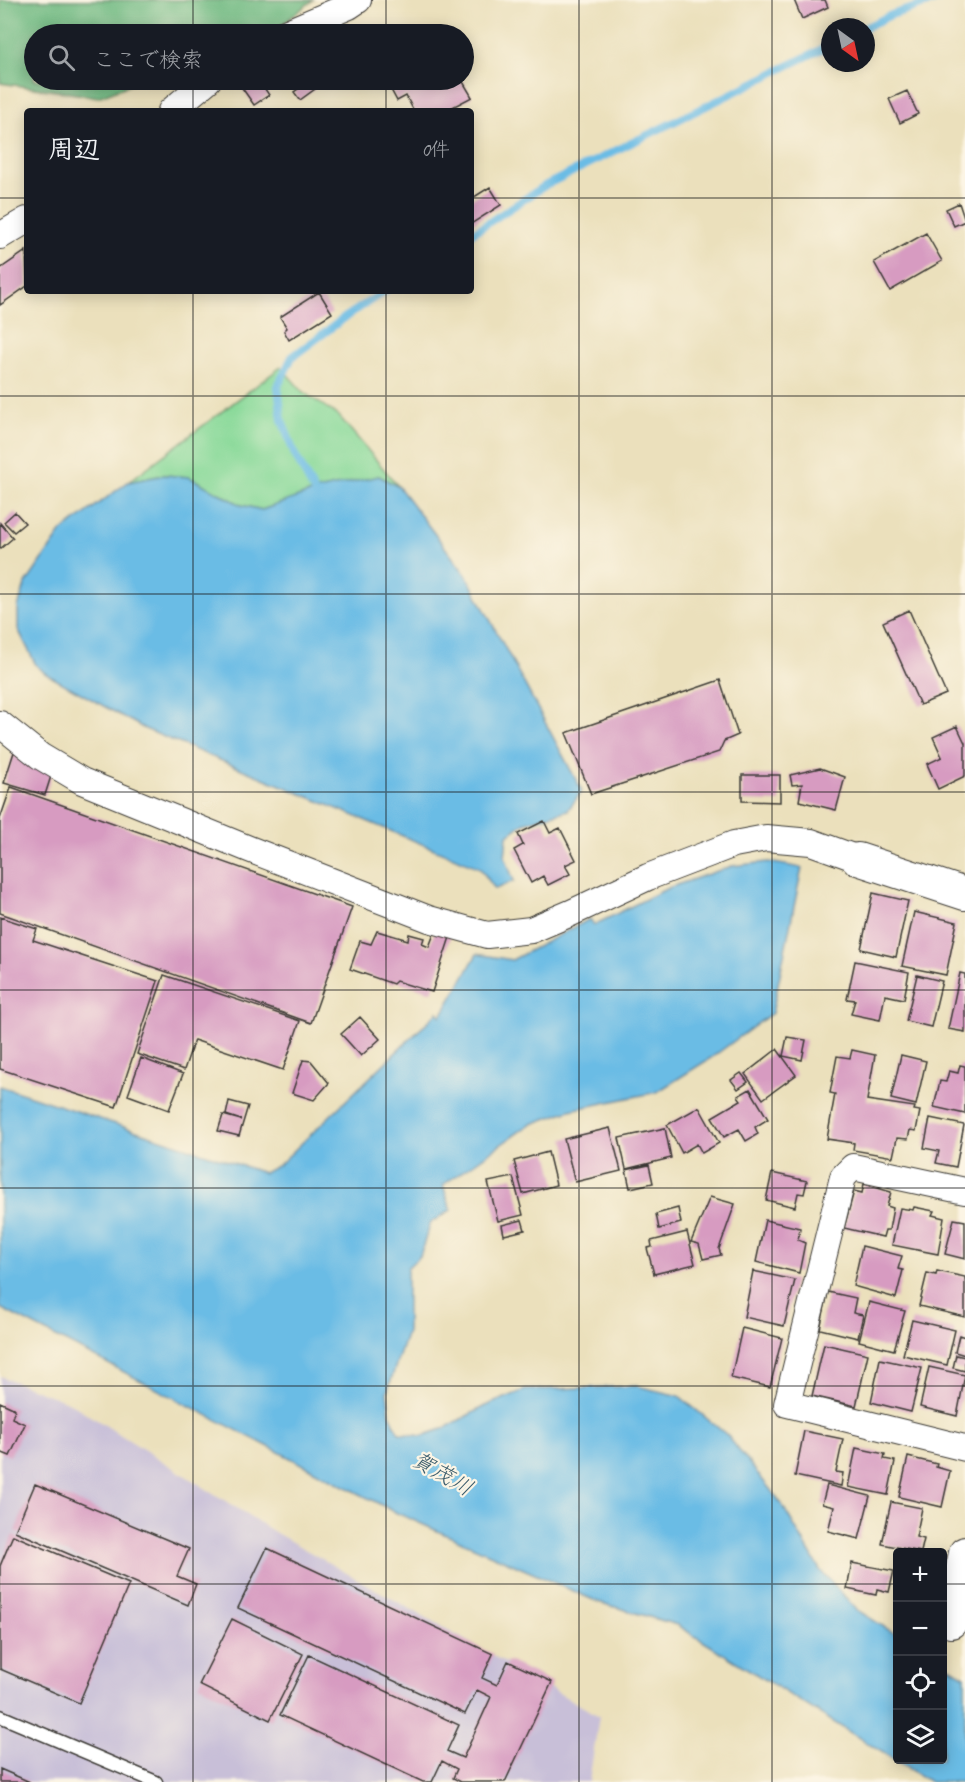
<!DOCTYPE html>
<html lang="ja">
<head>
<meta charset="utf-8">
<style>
  body { margin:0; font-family:Caveat,"Klee One",sans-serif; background:#242831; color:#f1f3f6 }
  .controls { position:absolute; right:18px; bottom:18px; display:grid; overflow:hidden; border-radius:6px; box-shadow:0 3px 15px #0003 }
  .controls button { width:54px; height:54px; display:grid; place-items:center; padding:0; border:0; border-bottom:2px solid #363941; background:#171b24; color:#f1f3f6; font:30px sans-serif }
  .compass { position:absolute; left:821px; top:18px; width:54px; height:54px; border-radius:50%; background:#171b24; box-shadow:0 3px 15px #0003; rotate:147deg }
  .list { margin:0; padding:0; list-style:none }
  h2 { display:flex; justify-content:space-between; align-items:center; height:78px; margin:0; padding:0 24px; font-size:26px }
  h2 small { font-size:20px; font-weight:400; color:#9ea1a6 }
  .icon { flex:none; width:33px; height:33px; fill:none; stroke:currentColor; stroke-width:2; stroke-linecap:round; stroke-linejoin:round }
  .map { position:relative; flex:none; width:965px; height:1782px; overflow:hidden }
  .search { position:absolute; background:#171b24; box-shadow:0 3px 15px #0003; left:24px; top:24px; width:450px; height:66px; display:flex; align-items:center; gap:15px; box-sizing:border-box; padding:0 21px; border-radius:33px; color:#9ea1a6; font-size:22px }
  .panel { position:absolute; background:#171b24; box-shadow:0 3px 15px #0003; left:24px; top:108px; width:450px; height:186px; border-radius:6px }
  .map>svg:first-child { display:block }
  .industrial { fill:#c8bfd8 }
  .green { fill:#88d999; stroke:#527a5a; stroke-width:1.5 }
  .forest { fill:#6eb981; stroke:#456a4e; stroke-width:1.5 }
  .water { fill:#6abce5; stroke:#436c80; stroke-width:1.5 }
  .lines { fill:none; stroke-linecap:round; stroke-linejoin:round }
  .stream { stroke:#6abce5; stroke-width:8 }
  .building { fill:#d79bc1 }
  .service-casing { stroke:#3b3934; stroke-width:15 }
  .minor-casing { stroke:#3b3934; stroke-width:28 }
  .tertiary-casing { stroke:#3b3934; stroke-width:34 }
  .service { stroke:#fff; stroke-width:12 }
  .minor { stroke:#fff; stroke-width:26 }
  .tertiary { stroke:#fff; stroke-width:32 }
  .grid { fill:none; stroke:#1c1c1c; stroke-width:1.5; stroke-opacity:0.55 }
  .labels { text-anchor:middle; stroke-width:4.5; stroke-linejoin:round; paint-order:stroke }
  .water-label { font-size:22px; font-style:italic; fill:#3b5c6c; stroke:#fcf5e5 }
</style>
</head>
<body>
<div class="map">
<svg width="965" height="1782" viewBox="0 0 965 1782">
  <rect width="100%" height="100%" fill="#fcf5e5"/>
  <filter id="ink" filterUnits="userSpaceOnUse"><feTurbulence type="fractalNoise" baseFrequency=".0167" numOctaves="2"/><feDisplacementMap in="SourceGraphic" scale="12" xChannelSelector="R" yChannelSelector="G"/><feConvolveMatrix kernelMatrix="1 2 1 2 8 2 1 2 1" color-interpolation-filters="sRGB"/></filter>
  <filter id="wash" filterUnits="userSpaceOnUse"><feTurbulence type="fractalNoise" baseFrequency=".008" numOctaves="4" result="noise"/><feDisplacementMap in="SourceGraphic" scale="24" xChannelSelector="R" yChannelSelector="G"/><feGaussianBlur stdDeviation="1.35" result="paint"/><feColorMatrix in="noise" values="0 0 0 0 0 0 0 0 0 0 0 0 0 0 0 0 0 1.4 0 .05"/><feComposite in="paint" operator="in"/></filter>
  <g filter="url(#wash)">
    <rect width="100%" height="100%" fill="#ebe0bc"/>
    <path class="industrial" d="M0,1376L70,1403L276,1533L599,1716L589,1782H0Z"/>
    <path class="green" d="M281,367L303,392L339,416L399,487L379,476L318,490L262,510L241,505L189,477L164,475L128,482Z"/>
    <path class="forest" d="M0,0H313L280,26L257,34H34V80H142L98,97L0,83Z"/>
    <path class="water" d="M164,475L189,477L241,505L262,510L318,490L379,476L399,487L466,575L582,791L568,810L524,823L507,836L505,857L514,881L495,889L480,868L145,729L46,674L36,665L18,629V607L25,585L62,531L128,482Z
      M768,862L802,868L772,1013L711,1058L657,1092L570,1110L529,1125L443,1185L451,1210L430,1223L420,1256L407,1268V1332L387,1392L390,1414L399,1433L422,1436L445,1428L485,1406L525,1390L637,1386L679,1396L727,1435L781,1503L820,1570L857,1610L897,1635L898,1760H942L943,1663L965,1676V1782H930L677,1625L598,1602L397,1513L0,1308V1086L264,1173L279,1165L438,1012L441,1016L477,954L512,960L590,919L594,925L668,888L732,866Z"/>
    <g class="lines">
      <path class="stream" d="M866,27L891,15L937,0
        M471,234L546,185L830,45
        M319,501L294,453L282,420L278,386L292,357L347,316L385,291"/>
    </g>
    <g id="blocks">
      <path class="building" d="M794,0H825L828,7L802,19Z
        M249,80H259L269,95L254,105L240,85Z
        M403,80H462L472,97L445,111H414L406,96L397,101L389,86Z
        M309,81L315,89L300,100L294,92Z
        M907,91L918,114L900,123L889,99Z
        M490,187L501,205L471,224V199Z
        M959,203L965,221L954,226L946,209Z
        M926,233L942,261L890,291L874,262Z
        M26,251L27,286L0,305V269Z
        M319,292L332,313L289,340L284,331L287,328L280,317Z
        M15,512L25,523L14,532L4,522Z
        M0,523L13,538L0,549Z
        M909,610L946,694L920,705L883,622Z
        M720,680L738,735L724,741L719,752L591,794L566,733Z
        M957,726L965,743V776L938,789L927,764L942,757L933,737Z
        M15,749L52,773L45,795L4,783Z
        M820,768L845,777L836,810L799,801L802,784L792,785L790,775Z
        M742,775H780V802L742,801Z
        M11,787L352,907L311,1023L0,913V819Z
        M544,821L550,833L560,828L576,860L565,865L570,874L548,885L543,876L531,883L514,850L523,845L518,834Z
        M873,893L908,901L896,957L861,949Z
        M914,912L957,922L946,975L902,966Z
        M0,917L37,929L33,940L158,981L116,1107L0,1069Z
        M437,926L452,931L432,992L396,981L393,984L350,969L360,941L371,944L377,931L408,940L409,934L424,938L422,944L429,947Z
        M855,961L909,972L904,999L885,995L880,1020L851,1014L855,1000L847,999Z
        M960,973L965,974V1032L948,1029Z
        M164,975L300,1021L283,1070L194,1040L184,1070L137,1054Z
        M917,975L942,981L931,1027L906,1021Z
        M360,1017L380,1039L361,1056L341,1034Z
        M787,1037L806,1040L802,1060L783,1056Z
        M777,1049L796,1075L763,1099L745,1074Z
        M852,1050L875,1055L867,1100L915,1107L914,1110L920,1111L916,1131L910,1130L908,1139L897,1138L893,1157L853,1150L854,1143L827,1139L835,1094L830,1093L837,1056L850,1058Z
        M901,1055L926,1061L916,1105L891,1099Z
        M141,1058L183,1074L169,1110L128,1095Z
        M303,1060L311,1061L329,1083L314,1100L292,1093Z
        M960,1065L965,1066V1114L934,1107L940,1081L946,1082L949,1071L958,1073Z
        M741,1073L748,1082L738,1089L731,1080Z
        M750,1089L768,1119L755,1127L758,1134L746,1141L739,1129L724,1137L712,1117L741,1100L738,1096Z
        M229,1101L248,1106L239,1136L218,1131L223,1115L241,1120L226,1115Z
        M699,1107L719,1143L702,1153L697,1144L682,1153L667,1125Z
        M930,1118L964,1125L956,1167L936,1163L939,1151L924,1148Z
        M610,1128L621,1171L575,1182L564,1139Z
        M665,1128L671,1158L626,1169L619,1138Z
        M548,1152L556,1185L523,1194L514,1161Z
        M649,1165L653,1183L630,1188L626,1170Z
        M772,1173L807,1181L804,1194L798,1193L795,1207L766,1200Z
        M513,1177L523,1215L498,1221L488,1182Z
        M864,1184L891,1192L887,1206L893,1208L889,1230H885L883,1237L844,1228L854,1191L862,1193Z
        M710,1197L735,1204L719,1249L721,1255L703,1259L699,1244L691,1242Z
        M914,1207L934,1211L932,1215L944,1218L938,1254L892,1245L900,1208L913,1210Z
        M678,1208L681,1223L659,1229L656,1214Z
        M954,1219L965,1221V1259L945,1254Z
        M522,1220L525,1230L504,1235L502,1225Z
        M765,1220L800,1228L798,1240L805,1243L799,1273L756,1262Z
        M687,1232L695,1264L654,1274L647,1248L652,1247L651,1241Z
        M862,1246L902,1256L898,1269L903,1270L896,1298L853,1286Z
        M753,1271L795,1280L784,1326L744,1317Z
        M937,1271L965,1277V1317L919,1306L927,1273L936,1275Z
        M828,1292L856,1298L853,1313L863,1315L858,1338L820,1329Z
        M869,1302L905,1311L894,1350L859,1341Z
        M912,1320L955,1330L947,1365L903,1355Z
        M742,1328L782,1338L770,1387L731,1378Z
        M959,1335L965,1337V1355L955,1352Z
        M824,1344L868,1354L856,1406L812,1396Z
        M956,1355L965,1357V1371L953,1368Z
        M880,1359L922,1368L911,1412L871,1402Z
        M929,1367L965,1375L957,1416L920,1407Z
        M0,1402L15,1409L12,1418L25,1424L10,1456L0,1452Z
        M804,1431L843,1439L836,1472L843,1473L841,1486L795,1476Z
        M856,1448L885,1454L884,1459L895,1461L888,1495L848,1487Z
        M908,1457L937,1464L936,1467L950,1471L942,1507L899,1497Z
        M35,1484L189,1549L177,1576L196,1584L188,1605L15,1531Z
        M827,1485L870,1496L859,1539L828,1531L834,1507L822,1504Z
        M891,1502L922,1508L916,1537L924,1539L921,1552L882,1544Z
        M13,1535L129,1584L79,1703L0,1669V1566Z
        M267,1548L493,1654L482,1678L497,1685L508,1661L552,1682L505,1782H461L453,1778L457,1769L442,1761L432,1782H423L280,1715L309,1655L459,1725L447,1751L463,1758L491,1697L477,1690L465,1714L238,1608Z
        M852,1563L894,1571L889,1592L877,1589L876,1595L847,1589Z
        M232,1619L303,1654L270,1720L199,1685Z
        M0,1769L30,1782H0Z"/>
    </g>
  </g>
  <g filter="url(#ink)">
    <use href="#blocks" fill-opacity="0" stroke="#3b3934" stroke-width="1.5"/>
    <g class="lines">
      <g class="service-casing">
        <path id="service" d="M0,1716L156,1782"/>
      </g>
      <g class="minor-casing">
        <path id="minor" d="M283,34L349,6L358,0
          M171,111L208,80
          M0,236L27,220
          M0,724L40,756L82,781L249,849L429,919L487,935L531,930L571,913L648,877L734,844L766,838L811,842L858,859
          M965,1191L853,1167L843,1177L787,1404L965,1448"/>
      </g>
      <g class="tertiary-casing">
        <path id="tertiary" d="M858,859L965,894
          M951,1622L965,1553"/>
      </g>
      <use href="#service" class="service"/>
      <use href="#minor" class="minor"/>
      <use href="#tertiary" class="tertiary"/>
    </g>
  </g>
  <path class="grid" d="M193,0V34M386,0V34M579,0V1782M772,0V1782M193,80V111M386,80V111M0,198H27M471,198H965M193,291V1782M386,291V1782M0,396H965M0,594H965M0,792H965M0,990H965M0,1188H965M0,1386H965M0,1584H898M942,1584H965"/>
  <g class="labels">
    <g class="water-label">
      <text transform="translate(443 1473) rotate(30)" y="8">賀茂川</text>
    </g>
  </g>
</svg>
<div class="controls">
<button>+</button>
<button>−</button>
<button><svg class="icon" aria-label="locate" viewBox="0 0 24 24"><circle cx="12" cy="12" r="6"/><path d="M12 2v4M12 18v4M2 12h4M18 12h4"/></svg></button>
<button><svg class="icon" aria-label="layers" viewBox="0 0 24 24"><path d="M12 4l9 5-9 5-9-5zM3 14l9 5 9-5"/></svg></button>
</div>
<svg class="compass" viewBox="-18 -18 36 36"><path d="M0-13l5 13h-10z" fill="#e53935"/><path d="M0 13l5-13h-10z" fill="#9ea1a6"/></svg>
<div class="search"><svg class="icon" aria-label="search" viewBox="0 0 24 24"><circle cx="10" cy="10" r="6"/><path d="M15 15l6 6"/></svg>ここで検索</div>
<section class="panel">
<h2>周辺<small>0件</small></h2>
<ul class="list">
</ul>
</section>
</div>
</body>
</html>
